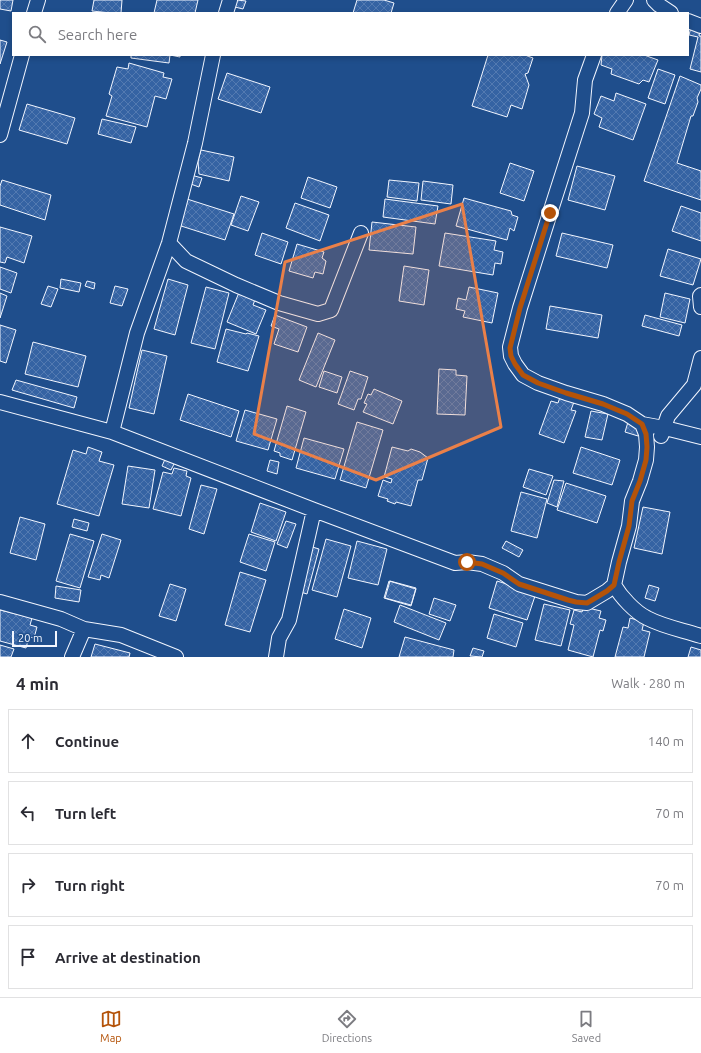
<!DOCTYPE html>
<html lang="en">
<head>
<meta charset="utf-8">
<style>
  body { margin:0; font-family:Ubuntu,sans-serif; background:#f2f2f3; color:#2b2b33 }
  .scale { position:absolute; left:12px; bottom:10px; width:45px; box-sizing:border-box; padding-left:4px; border:2px solid #f2f6ff; border-top:0; font-size:11px; line-height:14px; white-space:nowrap; color:#f2f6ff; -webkit-text-stroke:3px #1f4e8c; paint-order:stroke }
  .stop { position:absolute; width:12px; height:12px; margin:-9px; border:3px solid #b45309; border-radius:50%; background:#fff }
  .stop.end { background:#b45309; border-color:#fff; box-shadow:0 1px 4px #0008 }
  .list { margin:0; padding:0; list-style:none }
  h2 { display:flex; justify-content:space-between; align-items:center; height:52px; margin:0; padding:0 16px; font-size:17px }
  h2 small { font-size:13px; font-weight:400; color:#7c7c81 }
  .list li { display:grid; grid-template-columns:26px 1fr auto; gap:12px; align-items:center; box-sizing:border-box; height:64px; margin:0 8px 8px; padding:0 8px; border:1px solid #e1e1e2; border-radius:0px }
  .list b { display:block; font-size:15px; white-space:nowrap }
  .list em { font-size:13px; font-style:normal; color:#7c7c81 }
  .icon { flex:none; width:22px; height:22px; fill:none; stroke:currentColor; stroke-width:2; stroke-linecap:round; stroke-linejoin:round }
  .map { position:relative; flex:none; width:701px; height:657px; overflow:hidden }
  .search { position:absolute; background:#fff; box-shadow:0 2px 6px #0003; left:12px; right:12px; top:12px; height:44px; display:flex; align-items:center; gap:10px; box-sizing:border-box; padding:0 14px; border-radius:0px; color:#7c7c81; font-size:15px }
  .sheet { height:340px; background:#fff }
  nav { display:flex; justify-content:space-around; align-items:center; box-sizing:border-box; height:56px; border-top:1px solid #e1e1e2; background:#fff; font-size:11px; color:#7c7c81 }
  nav a { display:grid; justify-items:center; gap:2px }
  nav .on { color:#b45309 }
  .map>svg:first-child { display:block }
  .building { fill:url(#building-cross-hatch); stroke:#f2f6ff }
  .lines { fill:none; stroke-linecap:round; stroke-linejoin:round }
  .minor-casing { stroke:#f2f6ff; stroke-width:16 }
  .minor { stroke:#1f4e8c; stroke-width:14 }
  .route { stroke:#b45309; stroke-width:5 }
  .marked { fill:#ea8049; fill-opacity:0.2; stroke:#ea8049; stroke-width:3; stroke-linejoin:round }
</style>
</head>
<body>
<div class="map">
<svg width="701" height="657" viewBox="0 0 701 657">
  <defs>
    <pattern id="building-cross-hatch" width="8" height="8" patternUnits="userSpaceOnUse"><rect width="8" height="8" fill="#3563a3"/><path d="M0 0l8 8M0 8l8-8" fill="none" stroke="#537ab1"/></pattern>
  </defs>
  <rect width="100%" height="100%" fill="#1f4e8c"/>
  <path class="building" d="M0,0H13L11,11L0,9Z
    M94,0H122L121,13H111L92,11Z
    M157,0H198L195,13H154Z
    M237,0L246,1L243,9L235,7Z
    M357,0H384L394,3L391,13H353Z
    M691,27L700,29L699,36H701V72L690,69L698,37L689,35Z
    M0,40L7,42L0,64Z
    M131,55H180V57L170,55L169,63L131,58Z
    M488,55H525L533,58L528,73L525,74L529,85L522,109L511,105L507,117L472,106Z
    M602,55H644L658,60L649,82L643,80L639,84L611,74L612,69L601,65Z
    M129,63L164,73L163,77L172,79L166,99L155,96L147,127L106,116L112,96L109,94L117,67L128,69Z
    M658,69L675,75L665,104L648,98Z
    M227,73L270,87L261,113L218,99Z
    M680,76L701,85V89L697,98L698,102L693,116H691L677,163L701,171V200L644,181Z
    M616,93L646,104L633,140L599,127L602,118L594,114L601,96L614,101Z
    M27,104L75,118L67,144L19,130Z
    M102,119L136,127L131,143L98,134Z
    M201,150L234,157L229,181L199,174L198,161Z
    M510,163L534,171L524,201L500,193Z
    M577,166L615,176L605,210L568,200Z
    M191,175L202,178L199,187L188,183Z
    M308,177L337,187L330,208L301,198Z
    M2,180L51,195L45,220L0,205V186Z
    M389,180L419,183L417,201L387,197Z
    M423,181L453,185L451,204L421,200Z
    M241,196L259,202L248,231L231,225Z
    M464,198L511,211L512,215L518,217L514,231L510,228L507,240L456,226Z
    M187,199L234,214L225,240L178,225Z
    M385,199L438,206L435,224L383,217Z
    M295,203L329,215L320,241L286,228Z
    M681,206L701,213V241L672,231Z
    M372,222L416,227L413,254L369,250Z
    M0,227L32,236L24,263L7,257L5,263L0,262Z
    M262,233L288,242L281,264L255,255Z
    M445,233L496,241L494,250L503,252L501,264L495,263L493,275L439,266Z
    M562,233L613,245L607,268L556,256Z
    M297,244L324,252L322,258L326,261L323,274L315,272L313,278L289,271Z
    M668,249L701,259L693,285L660,276Z
    M404,266L429,270L424,305L399,301Z
    M0,267L17,273L11,293L0,289Z
    M61,279L81,283L79,292L60,288Z
    M168,279L188,285L175,335L154,329Z
    M87,281L95,283L94,289L85,286Z
    M48,286L58,289L51,307L41,304Z
    M115,286L128,289L122,306L110,303Z
    M206,287L229,293L215,349L191,343Z
    M469,287L498,293L492,323L463,317L465,311L456,309L458,298L466,300Z
    M240,290L256,297L253,305L266,310L256,334L227,322Z
    M0,293L7,296L0,318Z
    M665,293L690,299L685,323L660,317Z
    M550,306L602,315L598,338L546,329Z
    M275,315L307,327L298,352L274,344L279,329L271,326Z
    M645,315L682,325L679,336L642,326Z
    M0,325L16,330L6,363L0,361Z
    M226,329L246,334L247,333L259,336L248,371L217,362Z
    M318,333L335,340L316,387L299,380Z
    M33,342L86,356L78,387L25,374Z
    M142,350L167,356L154,414L129,408Z
    M439,369L456,370V375L467,376L465,415L437,414Z
    M324,371L342,377L337,393L319,387Z
    M350,371L368,377L361,399H358L354,410L338,404Z
    M16,380L77,397L74,408L12,390Z
    M374,389L402,401L393,424L363,412L367,404L364,403L368,394L371,395Z
    M188,394L239,411L231,437L180,420Z
    M560,397L574,402L571,410L576,411L564,443L539,434L551,401L558,403Z
    M287,406L306,412L292,460L280,456V453L274,451Z
    M245,410L277,419L268,450L236,441Z
    M591,411L608,414L602,440L585,437Z
    M357,422L383,430L366,488L340,480Z
    M628,422L642,426L638,436L625,432Z
    M304,438L344,449L335,479L296,468Z
    M88,447L102,452L99,461L114,465L99,516L57,504L73,450L86,454Z
    M392,447L408,451L411,449L420,452L428,458L422,480H418L411,506L396,502L395,504L387,501L388,499L378,496L383,480L391,483L392,479L384,477Z
    M581,447L620,460L612,485L573,473Z
    M166,457L175,462L171,470L162,466Z
    M270,460L279,462L277,474L267,471Z
    M128,466L155,470L149,508L122,504Z
    M174,468L187,471L186,476L191,478L181,516L153,509L163,472L172,474Z
    M529,469L553,476L546,495L523,487Z
    M554,480L564,481L557,507L547,503Z
    M566,483L606,496L597,523L557,510Z
    M201,485L217,489L204,534L189,529Z
    M521,492L547,499L537,538L511,531Z
    M260,503L286,512L276,541L251,532Z
    M643,507L670,512L662,554L634,548Z
    M20,517L45,524L36,560L10,553Z
    M74,519L89,523L87,531L72,527Z
    M286,521L296,524L287,548L277,544Z
    M70,534L94,541L80,588L56,581Z
    M102,534L121,540L109,578L101,575L100,580L88,577Z
    M249,534L275,542L266,571L240,562Z
    M326,539L351,546L337,597L312,590Z
    M357,541L387,549L378,585L348,578Z
    M506,541L523,550L519,557L502,548Z
    M309,546L319,549L307,594L297,591Z
    M240,572L266,580L250,632L225,625Z
    M389,581L416,589L411,606L384,598Z
    M390,581L416,588L411,605L385,598Z
    M497,581L536,593L527,620L489,608Z
    M170,584L186,589L176,621L159,616Z
    M649,585L659,588L655,601L645,598Z
    M56,586L81,590L79,602L55,598Z
    M434,598L456,605L450,621L429,614Z
    M544,604L570,610L561,646L535,640Z
    M400,605L446,623L439,640L394,622Z
    M584,607L601,611L599,618L606,620L603,631L600,630L593,657L568,650L574,625L570,624L574,610L582,612Z
    M344,609L371,618L362,648L335,639Z
    M0,610L32,618L30,625L37,627L34,638L29,637L26,648L0,641Z
    M494,614L523,623L516,647L487,638Z
    M630,618L644,622L642,630L650,632L644,657H615L623,627L628,628Z
    M405,637L454,650L453,657H399Z
    M95,644L130,653L129,657H91Z
    M0,645L14,649L11,657H0Z
    M691,647L701,650V657H688Z
    M473,648L484,651L482,657L470,656Z"/>
  <g class="lines">
    <g class="minor-casing">
      <path id="minor" d="M654,0L659,5L671,13
        M34,13L38,0
        M226,13L230,0
        M617,13L626,0
        M688,21L701,26
        M594,55L585,80L582,113L550,213L520,308L510,347L511,356L515,364L523,375L538,383L566,393L603,404L627,414L642,424L669,429L701,437
        M0,135L22,55
        M169,243L186,261L236,285L279,303L318,314L331,310L361,233
        M701,295L700,296L701,307
        M0,402L112,432L314,510L455,563L467,562L482,564L503,573L519,584L576,602L587,603L607,591L614,585L619,562L629,526L632,501L640,481L646,460L647,447L646,434L642,424
        M112,432L137,333L169,243L195,143L213,55
        M661,436L668,416L694,385L701,358
        M614,585C621,597 635,612 647,618C664,627 683,630 701,636
        M0,602L61,619L84,629L121,635L176,657
        M72,657L84,629
        M276,657L279,638L289,620L314,510"/>
    </g>
    <use href="#minor" class="minor"/>
  </g>
  <g class="lines">
    <path class="route" d="M467,562L482,564L503,573L519,584L568,600L576,602L587,603L607,591L614,585L619,562L629,526L632,501L640,481L646,460L647,447L646,434L642,424L627,414L603,404L566,393L538,383L523,375L515,364L511,356L510,348L520,308L550,213"/>
  </g>
  <path class="marked" d="M462,204L501,427L376,480L254,434L285,262Z"/>
</svg>
<div class="scale">20 m</div>
<div class="stop" style="left:467px;top:562px"></div>
<div class="stop end" style="left:550px;top:213px"></div>
<div class="search"><svg class="icon" aria-label="search" viewBox="0 0 24 24"><circle cx="10" cy="10" r="6"/><path d="M15 15l6 6"/></svg>Search here</div>
</div>
<section class="sheet">
<h2>4 min<small>Walk · 280 m</small></h2>
<ul class="list">
<li><svg class="icon" aria-label="ahead" viewBox="0 0 24 24"><path d="M12 20V5M6 11l6-6 6 6"/></svg><div><b>Continue</b></div><em>140 m</em></li>
<li><svg class="icon" aria-label="left" viewBox="0 0 24 24"><path d="M17 20v-9H6M10 6l-5 5 5 5"/></svg><div><b>Turn left</b></div><em>70 m</em></li>
<li><svg class="icon" aria-label="right" viewBox="0 0 24 24"><path d="M7 20v-9h11M14 6l5 5-5 5"/></svg><div><b>Turn right</b></div><em>70 m</em></li>
<li><svg class="icon" aria-label="arrive" viewBox="0 0 24 24"><path d="M6 21V4h12l-3 4 3 4H6"/></svg><div><b>Arrive at destination</b></div></li>
</ul>
</section>
<nav>
<a class="on"><svg class="icon" aria-label="map" viewBox="0 0 24 24"><path d="M3 6l6-2 6 2 6-2v14l-6 2-6-2-6 2zM9 4v14M15 6v14"/></svg>Map</a>
<a><svg class="icon" aria-label="directions" viewBox="0 0 24 24"><path d="M12 3l9 9-9 9-9-9zM9 14v-3h6M13 9l2 2-2 2"/></svg>Directions</a>
<a><svg class="icon" aria-label="saved" viewBox="0 0 24 24"><path d="M7 4h10v16l-5-4-5 4z"/></svg>Saved</a>
</nav>
</body>
</html>
